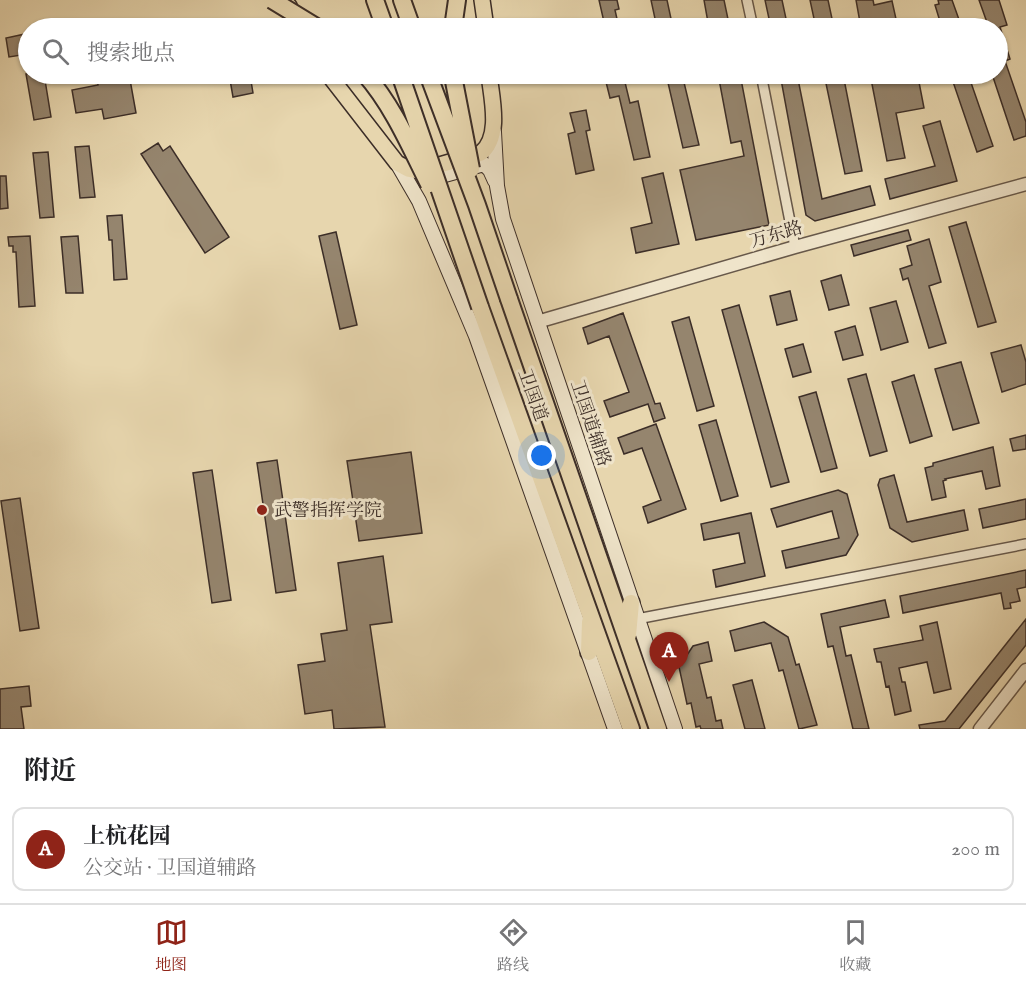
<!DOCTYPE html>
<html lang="zh">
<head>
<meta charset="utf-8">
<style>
  body { margin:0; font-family:"IM FELL English","Noto Serif SC",serif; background:#f2f2f2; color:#202124 }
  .you { position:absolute; left:542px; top:456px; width:21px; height:21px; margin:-15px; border:4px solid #fff; border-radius:50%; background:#1a73e8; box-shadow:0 0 0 9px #1a73e833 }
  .badge { display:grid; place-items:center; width:39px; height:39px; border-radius:50%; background:#8f2418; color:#fff; font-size:20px; font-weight:700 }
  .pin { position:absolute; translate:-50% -50px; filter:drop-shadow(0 2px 3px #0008) }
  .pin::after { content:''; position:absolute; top:32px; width:21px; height:18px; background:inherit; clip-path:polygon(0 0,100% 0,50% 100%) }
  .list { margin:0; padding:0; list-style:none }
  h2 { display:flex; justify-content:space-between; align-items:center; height:78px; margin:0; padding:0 24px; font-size:26px }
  h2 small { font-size:20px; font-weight:400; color:#757577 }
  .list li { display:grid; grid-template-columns:39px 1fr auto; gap:18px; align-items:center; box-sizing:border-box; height:84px; margin:0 12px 12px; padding:0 12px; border:2px solid #e0e0e0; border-radius:12px }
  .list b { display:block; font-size:22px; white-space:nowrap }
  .list p { margin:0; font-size:20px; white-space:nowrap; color:#757577 }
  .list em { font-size:20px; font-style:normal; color:#757577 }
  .icon { flex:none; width:33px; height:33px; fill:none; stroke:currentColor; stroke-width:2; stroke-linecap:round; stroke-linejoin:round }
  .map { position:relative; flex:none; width:1026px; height:729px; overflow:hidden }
  .search { position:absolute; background:#fff; box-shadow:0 2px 4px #0004; left:18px; right:18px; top:18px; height:66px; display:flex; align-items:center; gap:15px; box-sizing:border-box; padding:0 21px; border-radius:33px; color:#757577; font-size:22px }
  .sheet { height:174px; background:#fff }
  nav { display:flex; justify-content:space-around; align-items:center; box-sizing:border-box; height:84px; border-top:2px solid #e0e0e0; background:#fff; font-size:16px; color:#757577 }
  nav a { display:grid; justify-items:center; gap:3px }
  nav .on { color:#8f2418 }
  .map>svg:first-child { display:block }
  .building { fill:#95856e; stroke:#3c2e28; stroke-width:1.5 }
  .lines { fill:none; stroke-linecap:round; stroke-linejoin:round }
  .minor-casing { stroke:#67584a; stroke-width:12 }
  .tertiary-casing { stroke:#67584a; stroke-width:15 }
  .secondary-casing { stroke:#3c2e28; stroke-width:16 }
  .primary-casing { stroke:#3c2e28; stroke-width:18 }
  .trunk-casing { stroke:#3c2e28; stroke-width:20 }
  .minor { stroke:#efe4ca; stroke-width:9 }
  .tertiary { stroke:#efe4ca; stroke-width:12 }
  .secondary { stroke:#efe4ca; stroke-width:14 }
  .primary { stroke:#e7d6ae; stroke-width:15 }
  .trunk { stroke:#e7d6ae; stroke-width:16 }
  .trunk-bridge-casing { stroke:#3c2e28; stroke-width:20; stroke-linecap:butt }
  .trunk-bridge { stroke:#e7d6ae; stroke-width:16 }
  .poi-dot { fill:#8f2418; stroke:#efe4ca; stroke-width:2 }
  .labels { text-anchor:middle; stroke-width:6; stroke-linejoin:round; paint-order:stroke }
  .street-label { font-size:18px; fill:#3c2e28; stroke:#efe4ca }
  .poi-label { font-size:18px; fill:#3c2e28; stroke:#efe4ca; text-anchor:start }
</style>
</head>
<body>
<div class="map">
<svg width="1026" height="729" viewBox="0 0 1026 729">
  <rect width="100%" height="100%" fill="#e7d6ae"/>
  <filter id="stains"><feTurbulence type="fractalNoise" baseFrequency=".00333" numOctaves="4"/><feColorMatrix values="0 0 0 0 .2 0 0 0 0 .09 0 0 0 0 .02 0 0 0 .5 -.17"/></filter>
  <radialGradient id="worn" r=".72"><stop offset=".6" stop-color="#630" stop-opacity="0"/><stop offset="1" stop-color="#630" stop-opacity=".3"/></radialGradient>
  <path class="building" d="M599,0H617L619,9L615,10L619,28H589L588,26L604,22Z
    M651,0H667L673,28H657Z
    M704,0H724L729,24L709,28Z
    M765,0H782L788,28H771Z
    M810,0H828L834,28H816Z
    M856,0H873L874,5L892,1L898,28H861Z
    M938,0H952L962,28H942L935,5L939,4Z
    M979,0H999L1007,25L1000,27L1010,59L1005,61L1026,122V136L1014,140L992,74H998V28H989Z
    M112,19L114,28H80L79,25Z
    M25,34L28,54L9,57L6,38Z
    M26,74H44L51,117L34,120Z
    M96,74H129L136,113L104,119L102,109L76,113L72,90L98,85Z
    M229,74H246L248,82L251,81L253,93L233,97Z
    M604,74H623L630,103L638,101L650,157L634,160L619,96L610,98Z
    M666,74H682L699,145L683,148Z
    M718,74H740L769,225L696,240L680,170L744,156L741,141L731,143Z
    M780,74H797L822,199L870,186L875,205L815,221L806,215Z
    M824,74H843L862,171L845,174Z
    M955,74H968L993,146L977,152L951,76Z
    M888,76L890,83L918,77L924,108L896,113L905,158L887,161L871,79Z
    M586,110L590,130L586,131L594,170L576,174L568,134L575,132L570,113Z
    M940,121L957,181L890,199L885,179L935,166L923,126Z
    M158,143L163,151L170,146L229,237L205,253L141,154Z
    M89,146L95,197L80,198L75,147Z
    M48,152L54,217L40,218L33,153Z
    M663,173L679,244L636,253L631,228L652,223L642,178Z
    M0,176H6L8,208L0,209Z
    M122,215L127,279L114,280L112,240H109L107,216Z
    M966,222L996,322L978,327L949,227Z
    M908,230L911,240L854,256L851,245Z
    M336,232L357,325L340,329L319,236Z
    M30,236L35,306L19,307L16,252H13V246H9L8,237Z
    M78,236L83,293H66L61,237Z
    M929,239L941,282L929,286L946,343L929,348L908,278L903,280L900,269L912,265L907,246Z
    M841,275L849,305L829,310L821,281Z
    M790,291L797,320L777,325L770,296Z
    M896,301L908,342L881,350L870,308Z
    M739,305L789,482L771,487L722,310Z
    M623,313L655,404L660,403L665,418L654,422L648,404L610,417L604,401L629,392L609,336L588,344L583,328Z
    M689,317L714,406L697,411L672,322Z
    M855,326L863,355L843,360L835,332Z
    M803,344L811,372L793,377L785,349Z
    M1021,345L1026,362V384L1002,392L991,353Z
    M961,362L979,423L953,430L935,369Z
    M866,374L887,451L870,456L848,379Z
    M914,375L932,436L910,443L892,382Z
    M816,392L837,468L821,472L799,397Z
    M716,420L738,496L721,501L699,425Z
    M656,424L686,509L648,523L643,507L661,500L642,448L624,454L618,438Z
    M1026,435V449L1013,451L1010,439Z
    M993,447L1000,486L986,489L982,471L945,479L946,480L943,481L946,497L932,500L925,468L933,466V463Z
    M411,452L422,533L359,541L347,461Z
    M277,460L296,590L276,593L257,463Z
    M212,470L231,600L212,603L193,473Z
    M894,475L907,522L964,510L968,530L912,542L890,528L878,485L880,479Z
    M838,490L847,494L858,535L846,555L786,568L782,551L839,538L832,511L777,527L771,509Z
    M20,498L39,628L20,631L1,501Z
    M1026,499V519L983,528L979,509Z
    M751,513L765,576L716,587L713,570L745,563L739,533L704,540L701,524Z
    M383,556L392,622L370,625L385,727L334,729L332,710L305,714L298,665L325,661L321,634L347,630L338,563Z
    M1026,570V587L1017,589L1020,601L1010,603L1011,608L1004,609L1001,593L903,613L900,596Z
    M885,600L889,617L840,627L846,656L851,655L869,729H853L833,646L828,647L821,614Z
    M1026,619V645L959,729H920L919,725L945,721Z
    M764,622L788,637L796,665L799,664L817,725L799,729L783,670L779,671L771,643L735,651L730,631Z
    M937,622L951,689L934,693L927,662L899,668L902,682H905L911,711L895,715L889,686L886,687L881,662H877L874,649L923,640L920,626Z
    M708,642L712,661L699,664L707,698L711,697L716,721L721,720L723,729H701L700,726L696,727L691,703L687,704L679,667L693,646Z
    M752,680L765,729H745L733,685Z
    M29,686L31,706L21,707L24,729H0V689Z"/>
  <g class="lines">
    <g class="minor-casing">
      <path id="minor" d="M747,0L753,28
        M761,74L795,247
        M637,619L1026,544"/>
    </g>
    <g class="tertiary-casing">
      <path id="tertiary" d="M537,322L795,247L1026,184
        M980,729L1026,670"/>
    </g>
    <g class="secondary-casing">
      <path id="secondary" d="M494,132L497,186L503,219L675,729
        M397,163L419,201L476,336L615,729
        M427,180L484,164L490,170L495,181"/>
    </g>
    <g class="primary-casing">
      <path id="primary" d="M482,0L486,28
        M289,6L298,28
        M328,74L397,163L408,169L419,171L481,153C502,136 491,96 489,74"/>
    </g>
    <g class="trunk-casing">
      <path id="trunk" d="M375,0L385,28
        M402,0L412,28
        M453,28L457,0
        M509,299L658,729
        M480,307L631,729
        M628,635L631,603
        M589,652L590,622"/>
    </g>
    <use href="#minor" class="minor"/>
    <use href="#tertiary" class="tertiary"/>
    <use href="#secondary" class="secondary"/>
    <use href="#primary" class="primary"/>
    <use href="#trunk" class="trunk"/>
    <g class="trunk-bridge-casing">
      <path id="trunk-bridge" d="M272,0L318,28
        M365,74C393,106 410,146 429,184
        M400,74L480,307
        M428,74L477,205L509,299
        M453,76L471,169"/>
    </g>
    <use href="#trunk-bridge" class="trunk-bridge"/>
  </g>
  <circle class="poi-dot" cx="262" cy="510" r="6"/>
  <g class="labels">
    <g class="street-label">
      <text transform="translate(776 234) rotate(-16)" y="6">万东路</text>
      <text transform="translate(533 395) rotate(70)" y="6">卫国道</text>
      <text transform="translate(591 423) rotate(71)" y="6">卫国道辅路</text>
    </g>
    <g class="poi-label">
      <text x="274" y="516">武警指挥学院</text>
    </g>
  </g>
  <rect width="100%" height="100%" filter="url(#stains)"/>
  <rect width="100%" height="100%" fill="url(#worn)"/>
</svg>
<div class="you"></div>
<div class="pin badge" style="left:669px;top:682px">A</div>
<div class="search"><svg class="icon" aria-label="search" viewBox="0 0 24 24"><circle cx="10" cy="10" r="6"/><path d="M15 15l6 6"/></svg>搜索地点</div>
</div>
<section class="sheet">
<h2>附近<small></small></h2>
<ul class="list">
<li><span class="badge">A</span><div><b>上杭花园</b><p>公交站 · 卫国道辅路</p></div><em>200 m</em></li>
</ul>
</section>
<nav>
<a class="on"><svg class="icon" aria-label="map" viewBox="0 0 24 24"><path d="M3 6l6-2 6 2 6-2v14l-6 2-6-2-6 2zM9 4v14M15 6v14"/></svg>地图</a>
<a><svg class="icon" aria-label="directions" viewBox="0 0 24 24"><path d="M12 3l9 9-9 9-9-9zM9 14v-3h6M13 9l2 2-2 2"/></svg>路线</a>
<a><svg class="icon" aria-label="saved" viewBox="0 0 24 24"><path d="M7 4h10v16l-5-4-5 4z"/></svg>收藏</a>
</nav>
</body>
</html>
